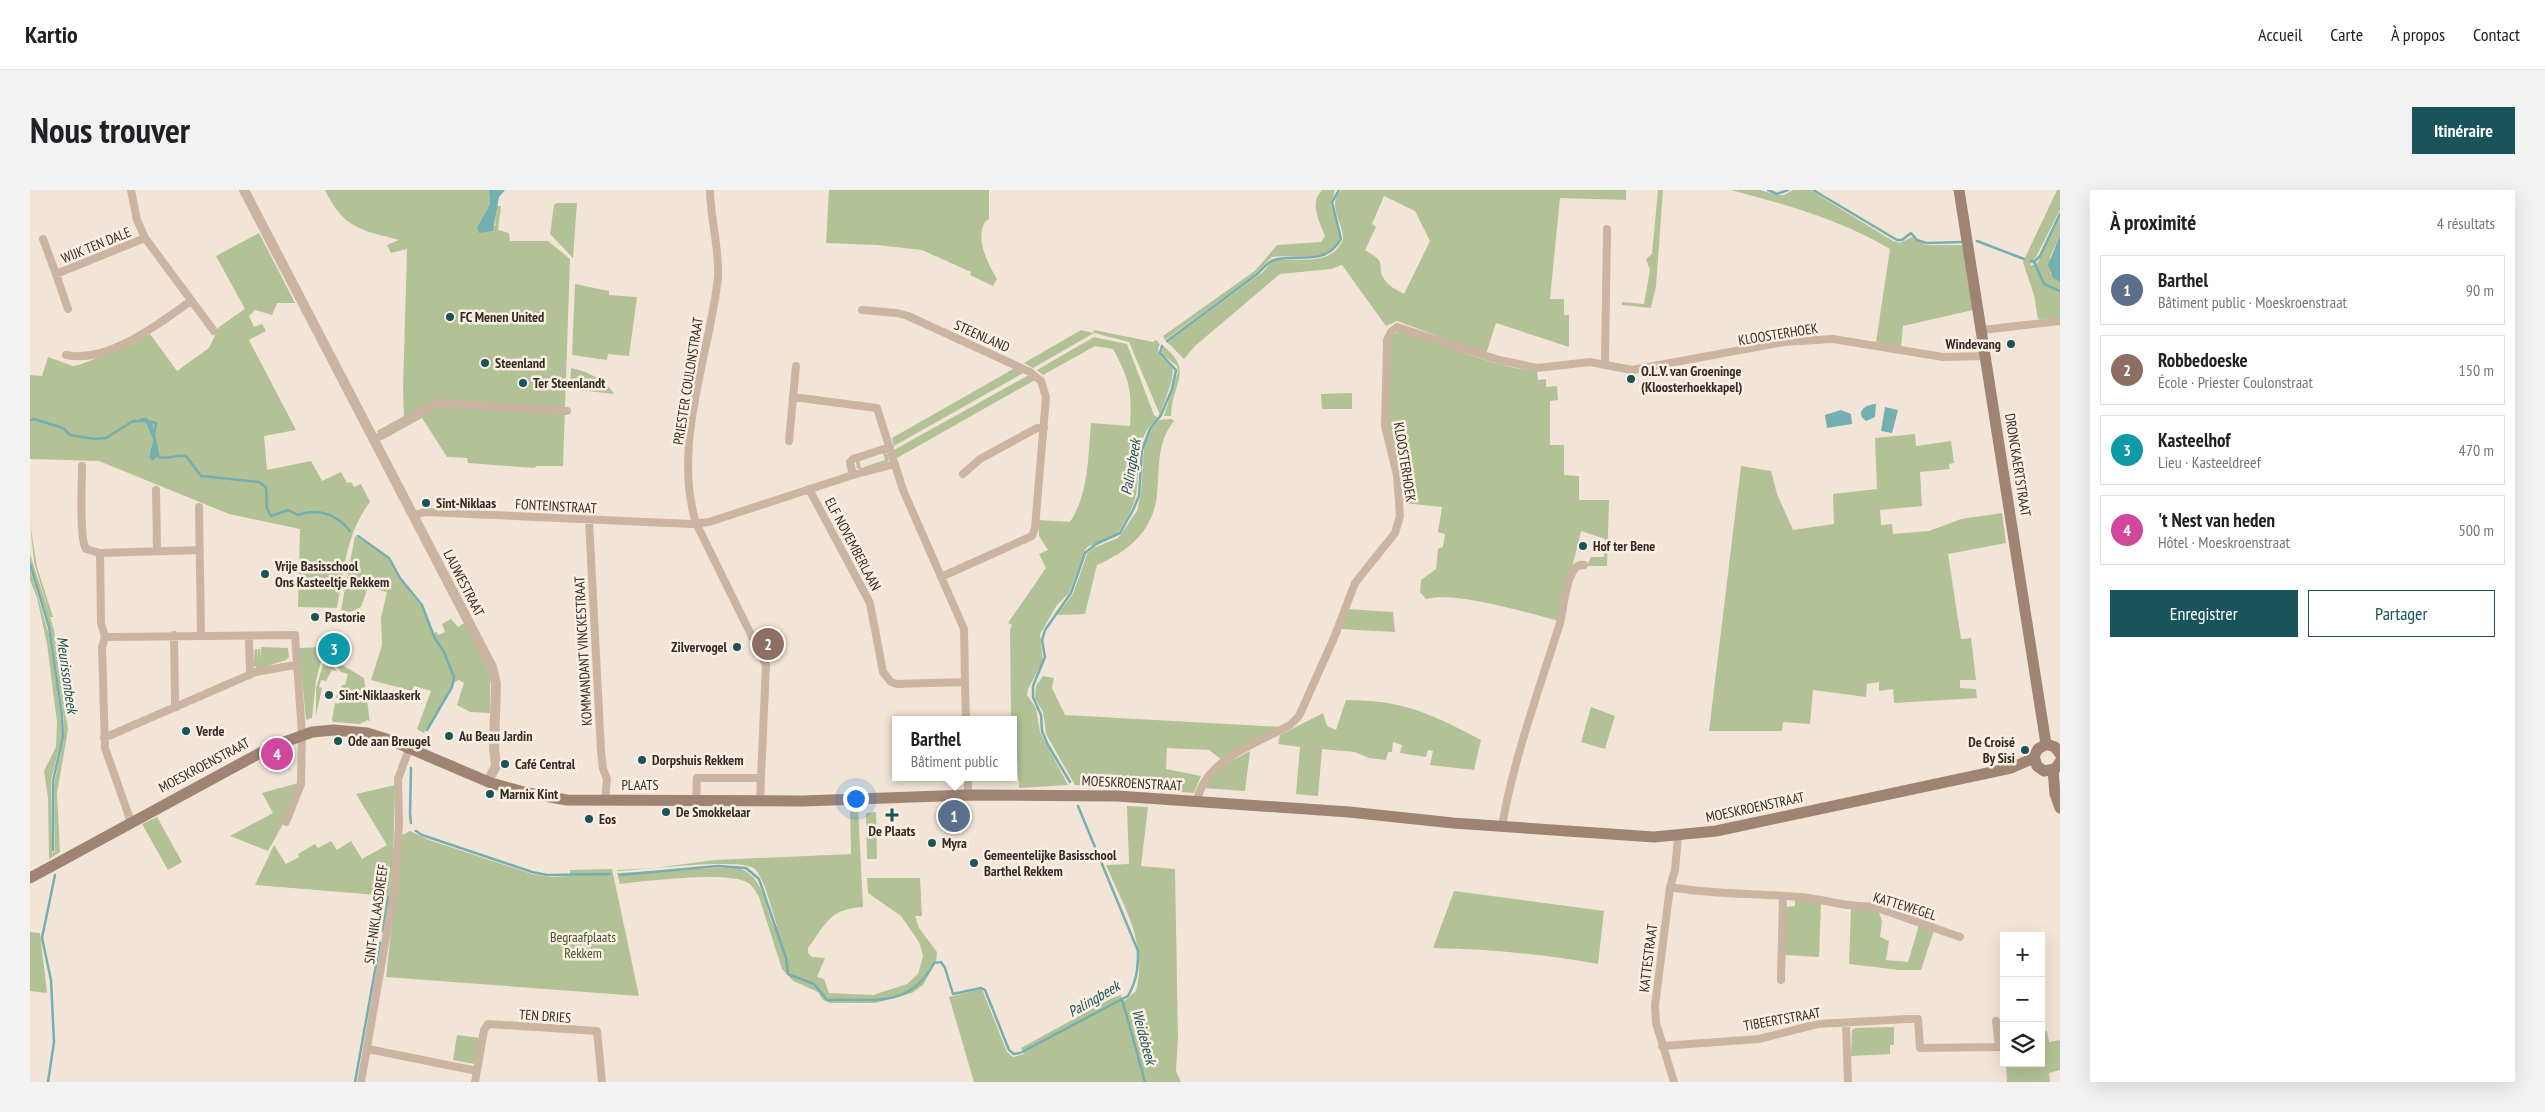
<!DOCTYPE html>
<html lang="fr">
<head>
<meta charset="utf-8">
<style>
  body { margin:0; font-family:"PT Sans Narrow",sans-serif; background:#f2f2f2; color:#202124 }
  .controls { position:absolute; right:15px; bottom:15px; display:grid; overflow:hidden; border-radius:0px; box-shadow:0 5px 20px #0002 }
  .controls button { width:45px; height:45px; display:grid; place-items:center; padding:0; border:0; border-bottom:1px solid #e0e0e0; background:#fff; color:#202124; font:25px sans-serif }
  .you { position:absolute; left:825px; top:608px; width:18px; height:18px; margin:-12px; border:4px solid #fff; border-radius:50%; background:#1a73e8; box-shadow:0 0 0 8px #1a73e833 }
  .badge { display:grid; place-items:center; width:32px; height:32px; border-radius:50%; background:#185459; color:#fff; font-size:16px; font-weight:700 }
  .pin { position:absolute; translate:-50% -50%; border:2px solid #fff; box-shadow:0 1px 5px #0006 }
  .popup { position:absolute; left:862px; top:526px; width:125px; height:65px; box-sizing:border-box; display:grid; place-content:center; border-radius:0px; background:#fff; filter:drop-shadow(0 1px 4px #0005); font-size:16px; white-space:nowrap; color:#757577 }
  .popup b { font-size:19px; color:#202124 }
  .popup::after { content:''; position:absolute; left:50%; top:100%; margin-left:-10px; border:10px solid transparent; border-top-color:#fff }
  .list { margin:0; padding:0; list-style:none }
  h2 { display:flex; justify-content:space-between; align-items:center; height:65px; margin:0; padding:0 20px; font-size:21px }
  h2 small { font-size:16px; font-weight:400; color:#757577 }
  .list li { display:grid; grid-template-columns:32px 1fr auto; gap:15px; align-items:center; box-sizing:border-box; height:70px; margin:0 10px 10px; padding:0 10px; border:1px solid #e0e0e0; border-radius:0px }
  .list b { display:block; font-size:19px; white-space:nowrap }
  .list p { margin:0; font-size:16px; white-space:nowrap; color:#757577 }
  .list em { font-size:16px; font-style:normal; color:#757577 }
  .actions { display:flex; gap:10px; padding:15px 20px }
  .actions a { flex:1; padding:11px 0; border:1px solid #185459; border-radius:0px; text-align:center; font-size:18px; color:#185459 }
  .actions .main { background:#185459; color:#fff }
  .icon { flex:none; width:28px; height:28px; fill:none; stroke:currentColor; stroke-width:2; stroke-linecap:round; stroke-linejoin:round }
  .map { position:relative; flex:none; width:2030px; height:892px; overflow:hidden; border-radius:0px }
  header { display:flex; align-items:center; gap:30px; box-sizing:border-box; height:70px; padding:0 25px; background:#fff; border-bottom:1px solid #e0e0e0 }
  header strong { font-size:24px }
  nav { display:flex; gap:28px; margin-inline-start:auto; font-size:18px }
  .intro { display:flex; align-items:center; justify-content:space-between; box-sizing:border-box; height:120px; padding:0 30px }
  h1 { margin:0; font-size:35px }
  .button { padding:12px 22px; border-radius:0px; background:#185459; color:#fff; font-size:18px; font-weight:700 }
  main { display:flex; gap:30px; padding:0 30px }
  aside { flex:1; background:#fff; border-radius:0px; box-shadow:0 5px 20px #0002 }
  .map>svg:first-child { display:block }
  .green { fill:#b3c296; fill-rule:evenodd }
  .water { fill:#74afb1 }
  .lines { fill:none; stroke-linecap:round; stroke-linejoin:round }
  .stream { stroke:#74afb1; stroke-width:2.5 }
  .minor { stroke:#cbb5a2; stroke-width:8 }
  .tertiary { stroke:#cbb5a2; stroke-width:10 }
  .secondary { stroke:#9f8373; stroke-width:11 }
  .poi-dot { fill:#185459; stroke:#faefe3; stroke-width:2 }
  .labels { text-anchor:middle; stroke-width:5; stroke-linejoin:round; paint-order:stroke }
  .street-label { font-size:14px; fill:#352a25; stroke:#faefe3 }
  .poi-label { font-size:14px; font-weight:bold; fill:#352a25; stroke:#faefe3; text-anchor:start }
  .park-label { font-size:14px; fill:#445527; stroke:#faefe3 }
  .water-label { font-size:15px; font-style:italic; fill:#185459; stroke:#faefe3 }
</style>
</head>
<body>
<header>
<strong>Kartio</strong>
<nav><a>Accueil</a><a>Carte</a><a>À propos</a><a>Contact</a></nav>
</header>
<div class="intro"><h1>Nous trouver</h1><a class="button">Itinéraire</a></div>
<main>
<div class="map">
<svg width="2030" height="892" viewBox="0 0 2030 892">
  <rect width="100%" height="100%" fill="#f2e5d7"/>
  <path class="green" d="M295,0H459L460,14L448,35L465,36L467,16H471L468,40L479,43L480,51H518L540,69L533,276H506L505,278L438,273L437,268L417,267L392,228L352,250L347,241L374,226L373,201L377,59L361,63L357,55L369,50C331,40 313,38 295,0Z
    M799,0H959V29L955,32C945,49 958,74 967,89L963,96L940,85L941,82L892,60L847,55L796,53Z
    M1292,0H1305L1301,14L1311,46C1300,77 1265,63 1242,67L1223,86L1135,150L1133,146L1226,80L1247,55L1291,52L1295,46C1289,31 1279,13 1292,0Z
    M1312,0H1596V10L1530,8L1520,109H1534V125H1539V157L1466,133L1456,164L1367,131L1356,136L1312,75L1301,79L1250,84L1165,156L1154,169L1137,152L1233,82L1242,71C1266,66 1301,79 1313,49C1314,33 1295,14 1312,0ZM1354,6L1385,21L1400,51L1374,104C1367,100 1358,96 1354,89C1345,75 1360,74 1335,60L1346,37L1342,34Z
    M1628,0H1633L1626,96L1621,118L1592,115V112L1614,114L1620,80L1616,69L1622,64Z
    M1701,0H1730L1747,5H1754L1763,0H1780L1863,51L1870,53L1882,47L1895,55H1933L1943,120L1873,136L1871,158L1846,152L1860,59C1809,29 1757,15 1701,0Z
    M2027,0H2030V20L2006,67L2000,74L2001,76L2008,72L2030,27V45L2020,67V83L2030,92V128L2008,129L2004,105L1993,72Z
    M527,13H547L543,68L520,44L524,15Z
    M229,43L265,113H247L242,125L225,120L219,126L224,137L232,134L236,141L219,150L266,240L234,246L237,280L281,271L292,291L311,282L317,293L321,292L324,297L331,294L340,312C316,343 314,381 307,418L268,417L270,339L199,324L69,271L0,269V185L12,186L18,167L43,176L49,175L101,155L120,144L147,181L179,158L189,137L215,119L186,66ZM116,233L123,239L130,263L119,267L123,250Z
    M545,94L579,101V105L607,107L599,166L578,164L577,170L542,165Z
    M1051,140L1063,143L1064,140L1123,152L1126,150L1130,154C1123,166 1138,169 1143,179L1142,190L1130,225L1099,152L1064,143L1003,178L994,173Z
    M1372,140C1417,154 1459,177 1507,181L1508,190L1516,189V197L1527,196L1528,210L1520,211V255H1534V285L1549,286V310H1579L1577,376H1557L1561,367H1574L1575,349L1551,341L1529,431C1497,423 1426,401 1396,409L1390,402L1391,390L1406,379L1408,359L1413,357L1415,344L1408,342L1412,317L1374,313L1358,236L1360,152L1361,146Z
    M1064,147L1097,154L1124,225L1129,229C1103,244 1111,279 1106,305C1104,316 1096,331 1090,340C1083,349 1066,352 1056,358L1039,403L1027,415L1010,444L1013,471L998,499L997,505L1006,518L1010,542L1038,595L989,598L985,530H981L980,439L982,435L978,433L1016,378L1009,364L1018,360L1009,346V330L1040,332C1059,303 1058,266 1061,233L1100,236C1102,200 1100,191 1083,159L1065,156L1013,185L1007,180Z
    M1133,156C1165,180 1141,195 1141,226H1134L1148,181L1147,176L1132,164Z
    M541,178C554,180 578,191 584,204L540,199Z
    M985,178L995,182L864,256L862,248Z
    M999,185L1005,190L867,268L864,260Z
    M1322,203V219H1292L1291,204Z
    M1141,229L1144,231C1126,253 1130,278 1127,305C1123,341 1099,361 1067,375L1055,424L1027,425L1043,404L1057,364L1063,358L1088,348L1107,321L1111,303L1114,257L1120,241L1129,230Z
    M1885,244L1886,256L1921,251L1924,273L1919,274L1920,279L1890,282L1892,316L1850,320L1851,335L1862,334L1863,344L1899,341L1931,329L1972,323L1976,353L1918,364L1931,449L1941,448L1946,490H1930V498L1946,499L1947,508L1864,513L1863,499L1849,501V492L1837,494L1836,507L1783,500L1780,534L1753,532L1752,541H1679L1711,276L1741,281L1747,304L1763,340L1804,334L1803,304L1847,299L1845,248Z
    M853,262L858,265L859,271L831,280L827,278L826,272L829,270L831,278L855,270Z
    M0,333L7,377L23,427H20L24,440L38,540L27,603L30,662L19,669L18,608L14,581L26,557L27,532L17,454L7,408L0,390V378L19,445L31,524L32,546L21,590L22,663L25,661L24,595L34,546V528L20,437L0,373V364L20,426L4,372Z
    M325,346L357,367L370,389L395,421L402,443L407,442L408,445L415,442L412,434L421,429L428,437L435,433L460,484V523L440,522L427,515L434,493L429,490L425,492L394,543L387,539L401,501L384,496L382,501L341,490L352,455L351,428L357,402L338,397L331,417L320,422L311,420Z
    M1316,419L1363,422L1365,442L1310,439Z
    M231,457L258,458L259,467L256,470L228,479L223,475L225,459H227L228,470V459H230L231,470Z
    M295,457L286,490L282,528L276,530L269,458Z
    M299,467L334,488L340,532L338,530L330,534L303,532L302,529L305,513L309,514L310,509L306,508L308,501L310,502L312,495H315L318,484L311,482Z
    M295,468L307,481L302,480L296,491L291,490L289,497L292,498L286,526V498Z
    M1013,486L1024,488L1022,498L1035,525L1253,537L1191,569L1179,560L1137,558L1136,579L1171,586L1164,603L1045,595L1016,544L1013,522L1005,508L1006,496Z
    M1316,510C1373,510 1402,524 1451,550L1444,580L1400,575L1403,561L1398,560L1396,567L1370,563L1372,555L1363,552L1362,562H1358L1356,570L1339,568L1325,562L1292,559L1288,606L1266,604L1270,557L1248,554L1250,545L1293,523L1297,536L1306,540Z
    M1561,517L1585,526L1575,559L1551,552Z
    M1220,561L1215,601L1173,598C1181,579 1203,570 1220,561Z
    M268,593L253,634L238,661L200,646L243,623L232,603Z
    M365,595L363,675L360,706L225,695L244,655L256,674L269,667L268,664L285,654L288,658L301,651L307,660L321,651L332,669L357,655L326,604Z
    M820,616L828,617L833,717C799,719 797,733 778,758V763L782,767L795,768L787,787L794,789L799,803L843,805L877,794L888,784L893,766L889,752L871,726L838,703L837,688H890L892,726H885L889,738L907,762L906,772L893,795L882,803L846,813H800L793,810L788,802L763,791L752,779L729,707C725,700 722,694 714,691C691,682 617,691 590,694L587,683L706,677C735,686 733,713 744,737L747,736C742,722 735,689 725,679C712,667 610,680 587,681V680L624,678L685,670L821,664Z
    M1097,616L1118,617L1111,676L1145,679L1148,849L1146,881L1151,892H944L919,807L952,799L977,862L983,867L994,864L991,858L1080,809L1091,805L1093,812L1106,801C1118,754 1094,717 1076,675L1099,674Z
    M846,622L847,669H837L836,623Z
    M127,627L152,672L138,680L112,634Z
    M380,641L399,650L502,684L520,687L540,686V680L582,679L609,806L356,787L372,645Z
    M1424,701L1574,721L1568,774C1513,764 1459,759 1403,758Z
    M1765,709L1791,713L1789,767L1755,765L1756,717L1765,716Z
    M1821,718L1848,720L1852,731L1850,747L1859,751L1856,770L1878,772L1889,735L1904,740L1891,780H1869L1819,774Z
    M0,742L10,743L17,803L0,801Z
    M1864,837V855H1860V864L1821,866L1822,840L1825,838Z
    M2017,841L2019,852L2030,850V880L2019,883L2020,892H1977L1976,873H2011V842Z
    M427,845L450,848L445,874L423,870Z"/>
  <path class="water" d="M459,0H475L469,7L463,41L449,43L447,37L460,14Z
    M2030,45V92L2023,88L2018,75Z
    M1846,214L1845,227L1836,231C1824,222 1836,214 1846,214Z
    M1855,217L1868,220L1862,243L1851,241Z
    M1811,220L1821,224L1822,234L1797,238L1795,225Z
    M111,228H117L122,233L130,264L122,271L119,267L123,250L116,233L109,230Z"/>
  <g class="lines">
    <path class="stream" d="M1738,0L1747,4L1758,0
      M1783,0L1867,50H1872L1881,43L1887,50L1896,53L1933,52
      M1947,51L1994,69
      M2001,71L2004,72L2014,94L2030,101
      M2004,72L2010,66L2030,24
      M1137,151L1226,85C1231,81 1237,72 1244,70C1269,63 1295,77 1311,49L1302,12L1309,0
      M0,230L4,229L33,238L40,245L65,249L76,248L103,231H112
      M117,231L126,233L124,246
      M127,264L129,267C139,270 146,264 156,266L171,286L229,292L236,297L237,318L241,326L258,320L268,325C288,318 307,324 320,341
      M328,346L359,368L370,388L392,415L405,449L413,460L424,487L422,497L397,540
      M0,374L19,437L32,525L33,546L23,591V660
      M381,578L380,624L381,633
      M1040,592L1018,555L1012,541L1011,525L1003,507V496L1015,467L1012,450L1015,440L1041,403L1055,363L1066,354L1090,343L1103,320L1109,306L1112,260L1120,239L1131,225L1142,199L1146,180L1130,163L1132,156
      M386,641L392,645L502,682L517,685L580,684
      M590,685L688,676L716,678L729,689L756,768L758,784L784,794L797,810C842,808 879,820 904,773L911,772L915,778L923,804L951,798L955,800L979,860L984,864L990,863L1098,806C1107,790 1108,778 1108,761L1048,616
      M353,741L358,707
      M1092,809L1115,892
      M18,892L24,852L21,790L12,748L25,685
      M325,892L350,753"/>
    <path class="minor" d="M101,0L107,30L115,48L184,141
      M680,0C680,27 690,62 688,88C679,167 642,255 666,333L736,475L730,610
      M13,49L26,84L115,48
      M26,84L38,119
      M832,120L867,123L878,126L1000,182L1011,191L1016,207L1005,338L1002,346L911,387
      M1952,140L2030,131
      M36,165C78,174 128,134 161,111
      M1575,174L1577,39
      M763,207L847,218L873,300L934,439L935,492
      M345,249L407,213L537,221
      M759,251L766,176
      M52,276C52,293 49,348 56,359L70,363L170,360
      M933,284L950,269L1007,238H1014
      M823,285L820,272L823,269L860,257
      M779,299L840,413L853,482L861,492L867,494L935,492L936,530
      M126,300L127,361
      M169,317L171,445
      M384,325L395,322L661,334L679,332L823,285L865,274
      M559,330L571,561L573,579L577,589L575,611
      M70,363L71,433L75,447
      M144,445L145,513L147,517
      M219,446L220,485
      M75,447L265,445L272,544L271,594L256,632
      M75,447L72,457L75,558L101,632
      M74,548L226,482L265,475
      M938,587V605
      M666,609L667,588H731
      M1167,611C1175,569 1226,554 1260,535L1269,526L1304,448L1325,393L1365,343L1370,326L1367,285L1355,236L1357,150L1361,142L1367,137L1469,170L1507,178L1560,172L1602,180L1754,152L1803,149L1913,167L1956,166
      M1472,636C1484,567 1509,500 1530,433C1534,420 1536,372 1554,375
      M1640,697C1683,705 1726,703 1770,707C1794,709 1818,718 1842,716L1930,747
      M1751,790L1753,706
      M1816,833L1818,892
      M1632,856L1729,849L1788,834L1878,829H1888L1890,858L1969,857L1966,831
      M338,859L447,881
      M331,892L365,696L369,634L368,589L379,559
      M445,892L454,840L458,834L567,841L572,892
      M1644,892L1626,833L1625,816L1640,697L1645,680L1648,646"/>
    <path class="tertiary" d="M214,0L462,477L466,494L464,558L466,576L459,589"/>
    <path class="secondary" d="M1929,0L2016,554
      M2030,564L2025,557L2016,554L2008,559L2004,566L2007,576L2014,581L2025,579L2030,572
      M2023,580L2025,604L2030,618
      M0,688L241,557L282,542L304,540L337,543L360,550L461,593L498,603L537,610L773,611L938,605L1087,606L1319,622L1423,633L1624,647L1686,641L1981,578L2004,568"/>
  </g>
  <g class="poi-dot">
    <circle cx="420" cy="127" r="5"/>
    <circle cx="1981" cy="154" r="5"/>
    <circle cx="455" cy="173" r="5"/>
    <circle cx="1601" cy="189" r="5"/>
    <circle cx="493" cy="193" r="5"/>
    <circle cx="396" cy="313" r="5"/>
    <circle cx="1553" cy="356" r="5"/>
    <circle cx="235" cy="384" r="5"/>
    <circle cx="285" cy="427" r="5"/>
    <circle cx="707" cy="457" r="5"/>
    <circle cx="299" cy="505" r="5"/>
    <circle cx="156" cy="541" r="5"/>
    <circle cx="419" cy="546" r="5"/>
    <circle cx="308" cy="551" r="5"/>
    <circle cx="1995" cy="560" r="5"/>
    <circle cx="612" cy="570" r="5"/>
    <circle cx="475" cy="574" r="5"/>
    <circle cx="460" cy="604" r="5"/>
    <circle cx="636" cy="622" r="5"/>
    <path d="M859.5 617.5h5v5h5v5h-5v5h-5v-5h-5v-5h5z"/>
    <circle cx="559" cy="629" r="5"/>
    <circle cx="902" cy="653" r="5"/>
    <circle cx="944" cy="673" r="5"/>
  </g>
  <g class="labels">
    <g class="street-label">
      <text transform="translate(66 55) rotate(-22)" y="5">WIJK TEN DALE</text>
      <text transform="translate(1748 144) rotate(-9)" y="5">KLOOSTERHOEK</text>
      <text transform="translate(952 146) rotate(24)" y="5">STEENLAND</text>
      <text transform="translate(658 191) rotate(-81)" y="5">PRIESTER COULONSTRAAT</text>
      <text transform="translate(1375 272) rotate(81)" y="5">KLOOSTERHOEK</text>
      <text transform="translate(1988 275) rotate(81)" y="5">DRONCKAERTSTRAAT</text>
      <text transform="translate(526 316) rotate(3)" y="5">FONTEINSTRAAT</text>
      <text transform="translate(823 354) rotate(62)" y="5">ELF NOVEMBERLAAN</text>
      <text transform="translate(434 393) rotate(63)" y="5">LAUWESTRAAT</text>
      <text transform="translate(553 461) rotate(-93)" y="5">KOMMANDANT VINCKESTRAAT</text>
      <text transform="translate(174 575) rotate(-28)" y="5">MOESKROENSTRAAT</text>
      <text transform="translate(1102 593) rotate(3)" y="5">MOESKROENSTRAAT</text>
      <text x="610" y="600">PLAATS</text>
      <text transform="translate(1725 617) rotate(-12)" y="5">MOESKROENSTRAAT</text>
      <text transform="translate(1875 716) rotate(17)" y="5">KATTEWEGEL</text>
      <text transform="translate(346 724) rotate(-82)" y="5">SINT-NIKLAASDREEF</text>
      <text transform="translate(1618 768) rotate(-83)" y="5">KATTESTRAAT</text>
      <text transform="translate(515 826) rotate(4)" y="5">TEN DRIES</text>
      <text transform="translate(1752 829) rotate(-10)" y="5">TIBEERTSTRAAT</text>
    </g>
    <g class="poi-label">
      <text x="430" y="132">FC Menen United</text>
      <text x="1971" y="159" text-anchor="end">Windevang</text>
      <text x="465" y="178">Steenland</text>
      <text x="1611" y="186">O.L.V. van Groeninge<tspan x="1611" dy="16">(Kloosterhoekkapel)</tspan></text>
      <text x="503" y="198">Ter Steenlandt</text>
      <text x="406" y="318">Sint-Niklaas</text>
      <text x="1563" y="361">Hof ter Bene</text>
      <text x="245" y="381">Vrije Basisschool<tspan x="245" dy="16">Ons Kasteeltje Rekkem</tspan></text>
      <text x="295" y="432">Pastorie</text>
      <text x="697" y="462" text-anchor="end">Zilvervogel</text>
      <text x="309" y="510">Sint-Niklaaskerk</text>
      <text x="166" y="546">Verde</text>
      <text x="429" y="551">Au Beau Jardin</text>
      <text x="318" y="556">Ode aan Breugel</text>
      <text x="1985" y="557" text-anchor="end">De Croisé<tspan x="1985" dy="16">By Sisi</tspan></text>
      <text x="622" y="575">Dorpshuis Rekkem</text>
      <text x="485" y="579">Café Central</text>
      <text x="470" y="609">Marnix Kint</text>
      <text x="646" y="627">De Smokkelaar</text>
      <text x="569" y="634">Eos</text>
      <text x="862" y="646" text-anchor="middle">De Plaats</text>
      <text x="912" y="658">Myra</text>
      <text x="954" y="670">Gemeentelijke Basisschool<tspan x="954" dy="16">Barthel Rekkem</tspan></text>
    </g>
    <g class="park-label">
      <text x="553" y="752">Begraafplaats<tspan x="553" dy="16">Rekkem</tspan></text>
    </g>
    <g class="water-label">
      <text transform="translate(1101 277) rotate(-80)" y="5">Palingbeek</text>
      <text transform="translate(37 485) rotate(82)" y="5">Meurissonbeek</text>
      <text transform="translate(1064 809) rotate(-30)" y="5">Palingbeek</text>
      <text transform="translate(1114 847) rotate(75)" y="5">Weidebeek</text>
    </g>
  </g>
</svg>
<div class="controls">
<button>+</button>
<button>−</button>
<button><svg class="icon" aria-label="layers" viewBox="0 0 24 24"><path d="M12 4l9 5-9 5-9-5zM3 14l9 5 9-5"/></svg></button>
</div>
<div class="you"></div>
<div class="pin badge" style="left:924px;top:626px;background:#5c6f8a">1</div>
<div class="popup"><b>Barthel</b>Bâtiment public</div>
<div class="pin badge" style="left:738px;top:454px;background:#8d6e63">2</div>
<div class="pin badge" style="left:304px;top:459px;background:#0f9aa8">3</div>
<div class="pin badge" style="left:247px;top:564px;background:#d1479c">4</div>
</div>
<aside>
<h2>À proximité<small>4 résultats</small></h2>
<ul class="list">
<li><span class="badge" style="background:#5c6f8a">1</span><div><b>Barthel</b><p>Bâtiment public · Moeskroenstraat</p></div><em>90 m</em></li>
<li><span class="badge" style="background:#8d6e63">2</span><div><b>Robbedoeske</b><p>École · Priester Coulonstraat</p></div><em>150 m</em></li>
<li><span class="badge" style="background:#0f9aa8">3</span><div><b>Kasteelhof</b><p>Lieu · Kasteeldreef</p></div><em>470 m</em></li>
<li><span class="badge" style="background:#d1479c">4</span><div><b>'t Nest van heden</b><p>Hôtel · Moeskroenstraat</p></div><em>500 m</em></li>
</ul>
<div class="actions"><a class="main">Enregistrer</a><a>Partager</a></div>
</aside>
</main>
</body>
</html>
